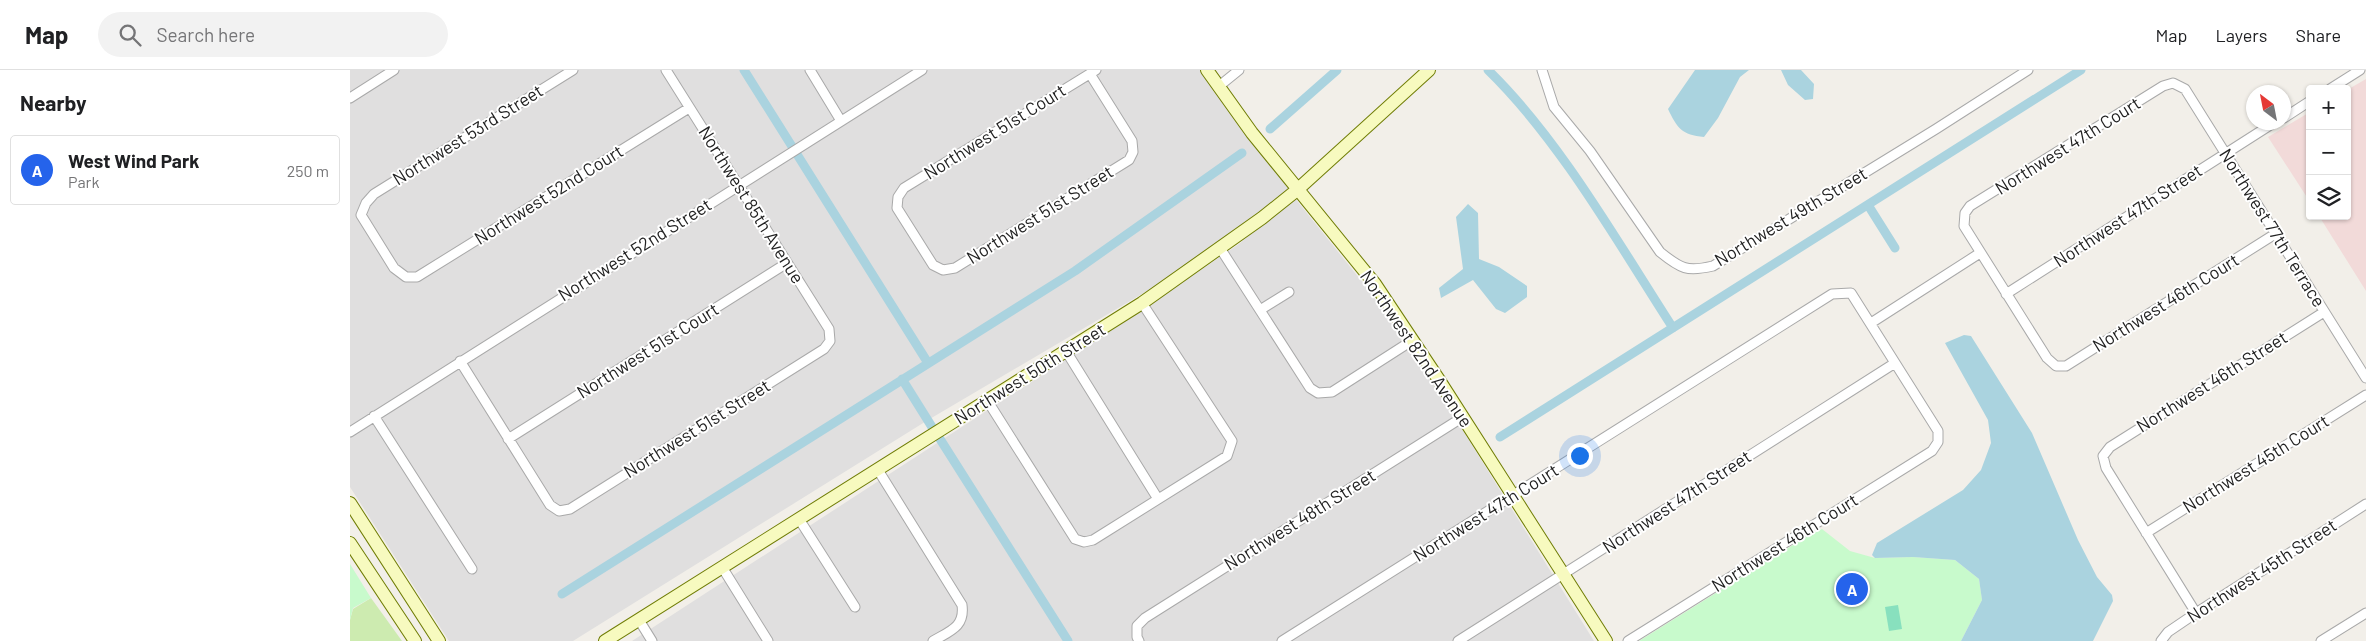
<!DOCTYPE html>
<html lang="en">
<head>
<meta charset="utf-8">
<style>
  body { margin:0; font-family:Barlow,sans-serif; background:#f2f2f2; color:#202124 }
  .controls { position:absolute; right:15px; top:15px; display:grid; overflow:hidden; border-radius:5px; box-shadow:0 1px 4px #0004 }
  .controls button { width:45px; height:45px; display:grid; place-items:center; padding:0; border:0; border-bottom:1px solid #e0e0e0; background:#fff; color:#202124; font:25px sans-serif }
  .compass { position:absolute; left:1896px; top:15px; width:45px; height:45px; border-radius:50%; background:#fff; box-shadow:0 1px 4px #0004; rotate:328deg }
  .you { position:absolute; left:1229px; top:385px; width:18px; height:18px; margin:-12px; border:4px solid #fff; border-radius:50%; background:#1a73e8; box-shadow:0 0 0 8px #1a73e833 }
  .badge { display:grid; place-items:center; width:32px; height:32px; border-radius:50%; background:#2563eb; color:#fff; font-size:16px; font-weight:700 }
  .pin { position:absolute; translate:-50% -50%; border:2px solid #fff; box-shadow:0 1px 5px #0006 }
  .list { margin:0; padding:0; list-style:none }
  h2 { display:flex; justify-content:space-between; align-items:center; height:65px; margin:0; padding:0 20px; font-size:21px }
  h2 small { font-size:16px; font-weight:400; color:#757577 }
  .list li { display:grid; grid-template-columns:32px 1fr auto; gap:15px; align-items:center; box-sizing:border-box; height:70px; margin:0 10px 10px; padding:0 10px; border:1px solid #e0e0e0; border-radius:5px }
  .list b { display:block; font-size:19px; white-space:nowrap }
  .list p { margin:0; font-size:16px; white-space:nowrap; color:#757577 }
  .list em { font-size:16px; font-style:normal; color:#757577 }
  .icon { flex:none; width:28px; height:28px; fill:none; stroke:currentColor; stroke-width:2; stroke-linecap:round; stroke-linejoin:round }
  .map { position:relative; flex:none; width:2016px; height:571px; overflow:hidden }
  header { display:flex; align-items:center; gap:30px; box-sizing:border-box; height:70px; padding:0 25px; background:#fff; border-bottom:1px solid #e0e0e0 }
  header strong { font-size:24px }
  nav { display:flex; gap:28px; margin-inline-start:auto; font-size:18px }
  .search { width:350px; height:45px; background:#f2f2f2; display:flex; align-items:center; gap:12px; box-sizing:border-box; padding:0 18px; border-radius:28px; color:#757577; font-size:19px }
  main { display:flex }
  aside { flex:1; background:#fff }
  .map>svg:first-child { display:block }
  .residential { fill:#e0dfdf }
  .commercial { fill:#f2dad9 }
  .grass { fill:#cdebb0 }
  .park { fill:#c8facc }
  .pitch { fill:#88e0be }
  .water { fill:#aad3df }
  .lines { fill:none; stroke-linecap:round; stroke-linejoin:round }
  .canal { stroke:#aad3df; stroke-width:9 }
  .street-casing { stroke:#a9a9a9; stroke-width:11 }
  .secondary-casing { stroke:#707d05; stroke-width:14 }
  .street { stroke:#fff; stroke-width:9 }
  .secondary { stroke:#f7fabf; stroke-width:12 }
  .labels { text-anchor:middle; stroke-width:4; stroke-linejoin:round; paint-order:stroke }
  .street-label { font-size:18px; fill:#222; stroke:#fff }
</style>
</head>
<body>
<header>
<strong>Map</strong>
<div class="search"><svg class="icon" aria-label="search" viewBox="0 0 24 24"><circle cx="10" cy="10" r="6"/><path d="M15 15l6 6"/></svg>Search here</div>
<nav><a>Map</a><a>Layers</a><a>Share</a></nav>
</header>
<main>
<aside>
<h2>Nearby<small></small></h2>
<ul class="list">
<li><span class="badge">A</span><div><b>West Wind Park</b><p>Park</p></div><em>250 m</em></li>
</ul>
</aside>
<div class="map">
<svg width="2016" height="571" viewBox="0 0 2016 571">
  <rect width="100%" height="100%" fill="#f2efe9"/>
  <path class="residential" d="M0,0H859L947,120L870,178L578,350L223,571H99L0,417Z
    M944,127L1018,219L1097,335L1244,571H282L783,246L889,174Z"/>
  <path class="commercial" d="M2016,9V221L1969,146H1997V20Z
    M1960,42V132L1918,67Z"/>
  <path class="grass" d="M21,528L52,571H0V550L3,539Z"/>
  <path class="park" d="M1472,459L1500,481L1525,488L1563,487L1605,490L1629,509L1632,530L1611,571H1289L1459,465Z
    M0,494L21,528L3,538L0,550Z"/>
  <path class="pitch" d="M1548,535L1552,559L1539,561L1535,537Z"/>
  <path class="water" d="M1345,0H1399L1390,7L1368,48L1354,67C1332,65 1327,58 1318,39Z
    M1431,0H1451L1464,14L1463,29L1455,30L1438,15Z
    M1118,134L1128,143L1129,189L1149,197L1177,216V227L1155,243L1146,239L1123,210L1091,228L1089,218L1113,199L1106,147Z
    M1614,265L1621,266L1682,363L1728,470L1747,507L1762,525L1763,531L1743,571H1611L1632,530L1629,509L1605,490L1563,487L1525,488L1522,485L1527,473L1613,420L1631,400L1641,373L1638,350L1595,273Z"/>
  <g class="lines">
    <path class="canal" d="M394,0L578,293
      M1138,0C1210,70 1268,173 1323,258
      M920,59L987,0
      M1518,135L1545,178
      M552,309L582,357
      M1150,367L1731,0
      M590,369L718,571
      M212,524L725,201L892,83"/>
    <g class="street-casing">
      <path id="street" d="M223,0L24,124L16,133L11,145L44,198L56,207H67L339,38
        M460,0L491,51
        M1192,0L1204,37L1240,81L1310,182C1331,199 1337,202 1363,196L1586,59L1678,0
        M740,4L782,71L783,82L779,90L605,198L593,200L583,195L547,138L548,127L554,118L746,0
        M868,17L889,0
        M1980,19L2010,0
        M0,28L44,0
        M1934,48L1960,31
        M1925,164L1716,296H1706L1697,288L1614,156L1615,143L1620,136L1813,16L1823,13L1835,19L2016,308
        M870,178L960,318L968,323L982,322L1063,270
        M1656,224L1925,52
        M910,240L939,222
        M1521,253L1630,183
        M716,281L808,429
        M110,291L200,435L209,441L220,439L474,279L480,271L479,259L316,0
        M637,330L725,469L734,472L743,470L877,386L882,371L792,233
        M24,346L122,499
        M0,362L572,0
        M158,369L437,193
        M528,400L612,535C615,557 600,561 583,571
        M449,449L505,537
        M1796,463L2016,325
        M372,497L418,571
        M1846,543L1756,398L1753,386L1760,377L1974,242
        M289,550L302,571
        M789,571L787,567V556L795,548L1113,347
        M932,571L1482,224L1501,223L1588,361V372L1582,381L1278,571
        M1108,571L1545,293
        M1811,571L1818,562L1846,543L2016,434
        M1971,571L2016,543"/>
    </g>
    <g class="secondary-casing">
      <path id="secondary" d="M857,0L902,63L1025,214L1089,310L1256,571
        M0,433L89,571
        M0,473L65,571
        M255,571L792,233L912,148L947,120L1079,0"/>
    </g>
    <use href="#street" class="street"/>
    <use href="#secondary" class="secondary"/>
  </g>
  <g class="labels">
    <g class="street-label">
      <text transform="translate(645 62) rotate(-32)" y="6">Northwest 51st Court</text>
      <text transform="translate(118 65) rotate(-32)" y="6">Northwest 53rd Street</text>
      <text transform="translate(1718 76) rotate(-32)" y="6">Northwest 47th Court</text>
      <text transform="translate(199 125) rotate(-32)" y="6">Northwest 52nd Court</text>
      <text transform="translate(401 135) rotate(58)" y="6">Northwest 85th Avenue</text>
      <text transform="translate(690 145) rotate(-32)" y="6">Northwest 51st Street</text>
      <text transform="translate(1778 146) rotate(-33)" y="6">Northwest 47th Street</text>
      <text transform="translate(1441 147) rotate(-31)" y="6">Northwest 49th Street</text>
      <text transform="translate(1922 158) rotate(58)" y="6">Northwest 77th Terrace</text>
      <text transform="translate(285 180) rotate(-32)" y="6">Northwest 52nd Street</text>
      <text transform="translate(1816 233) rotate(-32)" y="6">Northwest 46th Court</text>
      <text transform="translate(1066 279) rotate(56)" y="6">Northwest 82nd Avenue</text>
      <text transform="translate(298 281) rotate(-32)" y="6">Northwest 51st Court</text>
      <text transform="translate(680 304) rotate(-32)" y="6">Northwest 50th Street</text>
      <text transform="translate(1862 312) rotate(-32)" y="6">Northwest 46th Street</text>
      <text transform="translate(347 359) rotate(-32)" y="6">Northwest 51st Street</text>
      <text transform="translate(1906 394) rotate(-32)" y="6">Northwest 45th Court</text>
      <text transform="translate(1327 432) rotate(-33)" y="6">Northwest 47th Street</text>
      <text transform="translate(1136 443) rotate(-32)" y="6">Northwest 47th Court</text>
      <text transform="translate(950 450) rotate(-32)" y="6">Northwest 48th Street</text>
      <text transform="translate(1435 473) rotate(-32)" y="6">Northwest 46th Court</text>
      <text transform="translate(1912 501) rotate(-33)" y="6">Northwest 45th Street</text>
    </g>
  </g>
</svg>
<div class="controls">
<button>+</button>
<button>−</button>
<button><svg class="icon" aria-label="layers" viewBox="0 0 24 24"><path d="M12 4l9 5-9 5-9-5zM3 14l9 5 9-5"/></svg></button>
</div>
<svg class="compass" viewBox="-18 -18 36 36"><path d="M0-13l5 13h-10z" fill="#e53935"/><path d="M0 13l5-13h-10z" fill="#757577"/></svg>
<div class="you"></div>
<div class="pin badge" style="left:1502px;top:519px">A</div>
</div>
</main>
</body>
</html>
